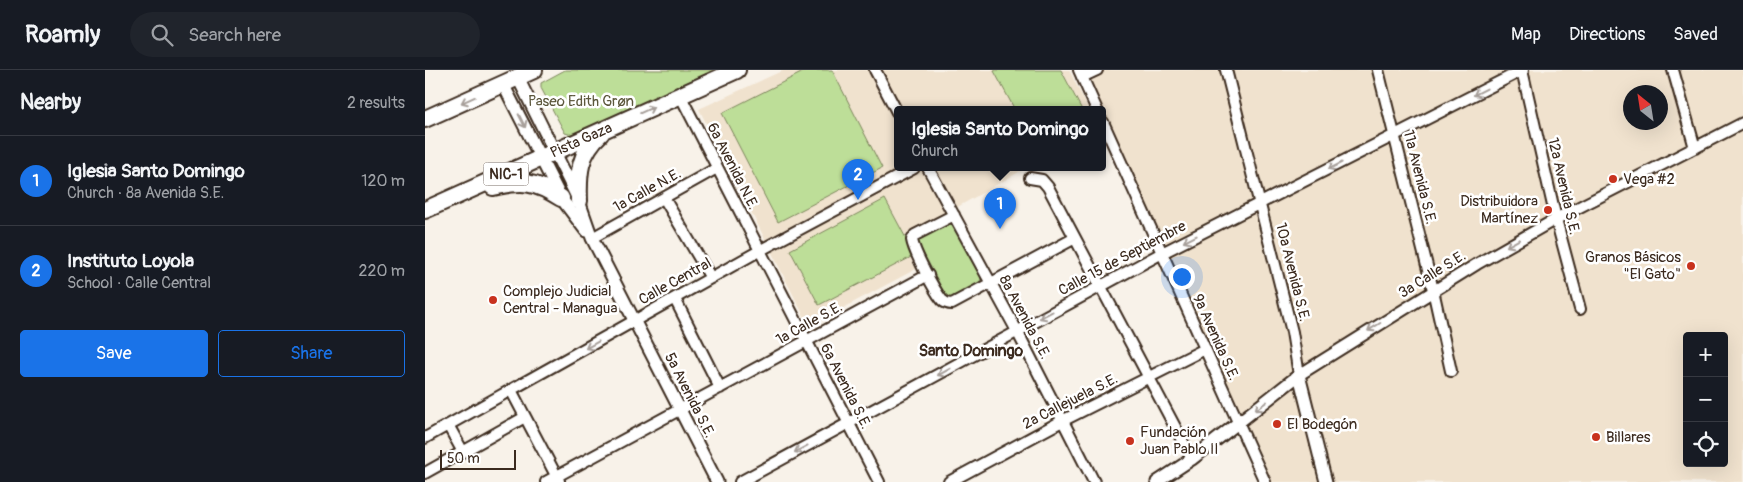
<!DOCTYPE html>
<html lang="en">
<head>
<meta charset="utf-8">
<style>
  body { margin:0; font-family:Pangolin,sans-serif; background:#20242c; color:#f1f3f6 }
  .controls { position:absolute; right:15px; bottom:15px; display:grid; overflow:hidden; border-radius:5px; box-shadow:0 5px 20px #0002 }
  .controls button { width:45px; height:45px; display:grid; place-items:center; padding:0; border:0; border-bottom:1px solid #363941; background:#171b24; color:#f1f3f6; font:25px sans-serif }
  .compass { position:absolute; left:1198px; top:15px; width:45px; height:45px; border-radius:50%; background:#171b24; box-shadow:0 5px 20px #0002; rotate:330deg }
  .scale { position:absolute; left:15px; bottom:12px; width:76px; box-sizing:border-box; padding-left:5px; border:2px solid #3b2a1e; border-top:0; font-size:14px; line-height:18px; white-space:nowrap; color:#3b2a1e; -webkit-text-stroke:4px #fff; paint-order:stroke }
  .you { position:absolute; left:756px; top:206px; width:18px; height:18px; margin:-12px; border:4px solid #fff; border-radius:50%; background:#1a73e8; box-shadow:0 0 0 8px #1a73e833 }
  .badge { display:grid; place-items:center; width:32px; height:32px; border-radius:50%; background:#1a73e8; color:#fff; font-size:16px; font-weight:700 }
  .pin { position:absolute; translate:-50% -41px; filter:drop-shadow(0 1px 2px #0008) }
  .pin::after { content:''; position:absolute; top:26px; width:18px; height:15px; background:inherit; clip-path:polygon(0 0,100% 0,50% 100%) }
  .popup { position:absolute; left:469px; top:36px; width:212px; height:65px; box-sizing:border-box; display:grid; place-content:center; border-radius:5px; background:#171b24; filter:drop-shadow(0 1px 4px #0005); font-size:16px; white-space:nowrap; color:#9ea1a6 }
  .popup b { font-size:19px; color:#f1f3f6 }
  .popup::after { content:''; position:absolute; left:50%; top:100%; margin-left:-10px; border:10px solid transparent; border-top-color:#171b24 }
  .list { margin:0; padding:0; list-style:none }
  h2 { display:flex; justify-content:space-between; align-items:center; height:65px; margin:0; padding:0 20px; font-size:21px }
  h2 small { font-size:16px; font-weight:400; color:#9ea1a6 }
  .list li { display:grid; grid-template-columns:32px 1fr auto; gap:15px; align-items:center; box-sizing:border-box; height:90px; padding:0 20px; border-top:1px solid #363941 }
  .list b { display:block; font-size:19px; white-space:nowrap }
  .list p { margin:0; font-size:16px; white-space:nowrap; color:#9ea1a6 }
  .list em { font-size:16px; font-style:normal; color:#9ea1a6 }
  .actions { display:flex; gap:10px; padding:15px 20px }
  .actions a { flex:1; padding:11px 0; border:1px solid #1a73e8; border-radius:5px; text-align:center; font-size:18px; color:#1a73e8 }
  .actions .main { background:#1a73e8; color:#fff }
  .icon { flex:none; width:28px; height:28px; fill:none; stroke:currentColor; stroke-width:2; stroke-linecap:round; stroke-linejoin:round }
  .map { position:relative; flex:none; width:1318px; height:412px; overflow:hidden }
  header { display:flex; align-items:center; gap:30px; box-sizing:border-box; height:70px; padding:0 25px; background:#171b24; border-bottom:1px solid #363941 }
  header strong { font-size:24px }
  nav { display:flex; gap:28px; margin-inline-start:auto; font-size:18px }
  .search { width:350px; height:45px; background:#20242c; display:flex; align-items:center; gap:12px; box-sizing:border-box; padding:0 18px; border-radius:28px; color:#9ea1a6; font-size:19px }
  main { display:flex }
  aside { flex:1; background:#171b24 }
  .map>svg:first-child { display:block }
  .built { fill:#f0e2ce; fill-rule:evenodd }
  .green { fill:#bdde98; stroke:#7c845b }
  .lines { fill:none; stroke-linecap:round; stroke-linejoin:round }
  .minor-casing { stroke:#3b2a1e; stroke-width:14 }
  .tertiary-casing { stroke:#3b2a1e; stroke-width:15 }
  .trunk-casing { stroke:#3b2a1e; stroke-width:20 }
  .minor { stroke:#fff; stroke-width:10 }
  .tertiary { stroke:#fff; stroke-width:11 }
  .trunk { stroke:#fff; stroke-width:16 }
  .oneway { stroke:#a79f9a }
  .poi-dot { fill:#c8321e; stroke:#fff; stroke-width:2 }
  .labels { text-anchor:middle; stroke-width:5; stroke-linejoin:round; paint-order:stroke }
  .shield { fill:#fff; stroke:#766a62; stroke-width:1 }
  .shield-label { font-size:14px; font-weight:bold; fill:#3b2a1e }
  .park-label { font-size:15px; fill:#5c573c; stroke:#fff }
  .street-label { font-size:15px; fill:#3b2a1e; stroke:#fff }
  .poi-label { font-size:15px; fill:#3b2a1e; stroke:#fff; text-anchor:start }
  .neighbourhood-label { font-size:16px; font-weight:bold; fill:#3b2a1e; stroke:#fff }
</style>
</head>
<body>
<header>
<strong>Roamly</strong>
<div class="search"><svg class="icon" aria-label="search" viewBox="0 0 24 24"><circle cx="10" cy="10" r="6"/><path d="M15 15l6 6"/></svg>Search here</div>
<nav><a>Map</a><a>Directions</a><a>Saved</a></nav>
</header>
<main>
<aside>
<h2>Nearby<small>2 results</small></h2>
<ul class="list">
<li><span class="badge">1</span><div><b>Iglesia Santo Domingo</b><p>Church · 8a Avenida S.E.</p></div><em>120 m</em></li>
<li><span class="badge">2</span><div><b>Instituto Loyola</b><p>School · Calle Central</p></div><em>220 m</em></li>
</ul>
<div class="actions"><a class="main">Save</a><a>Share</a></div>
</aside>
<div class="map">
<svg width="1318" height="412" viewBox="0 0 1318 412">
  <rect width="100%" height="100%" fill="#f8f2e9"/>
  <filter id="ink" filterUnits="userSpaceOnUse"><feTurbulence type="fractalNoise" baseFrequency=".02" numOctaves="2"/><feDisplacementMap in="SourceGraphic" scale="10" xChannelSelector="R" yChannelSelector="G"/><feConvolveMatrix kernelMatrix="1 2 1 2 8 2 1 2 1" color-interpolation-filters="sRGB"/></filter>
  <g filter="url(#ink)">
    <path class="built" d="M359,0H644L664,40H472V98H601L476,169L491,199L384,256L274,39Z
      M654,0H1318V412H840L678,52V40H672ZM1206,22H1236V52H1206ZM1262,266H1299V393H1262Z"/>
    <path class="green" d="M140,0H302L151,66L140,63L116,18V13Z
      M382,0H407L457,98L353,152L297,43Z
      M571,0H636L657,40H590L569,1Z
      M460,129L490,185L394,235L365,180Z
      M521,154H528L532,159L556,204C558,219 538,223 526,230L522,228L492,171L495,168Z"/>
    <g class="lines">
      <g class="minor-casing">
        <path id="minor" d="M450,0L472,42
          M654,0L672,40
          M801,0L867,262L874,305L1052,194L1131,149L1318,53
          M953,0L1008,220L1026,301
          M1097,0L1131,149L1155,239
          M1248,0L1270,78
          M657,7L672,0
          M255,25L454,412
          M678,52L840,412
          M503,98L592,261L669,412
          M605,108L617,110L623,117L767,389
          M239,128L286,208
          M529,145L490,165L487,170C489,182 509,220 517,230C520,233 523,234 527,234L650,168
          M167,168L292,98
          M250,229L295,318
          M86,320L134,411
          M23,355L38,382
          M0,368L334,181L489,98
          M0,403L100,347
          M121,412L503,205
          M315,412L737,183L1098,0
          M524,412L637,351L780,279"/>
      </g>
      <g class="tertiary-casing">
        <path id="tertiary" d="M93,8L154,131L167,168L292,412
          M78,14L136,128L161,161
          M732,412L767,389L874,305L901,412"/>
      </g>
      <g class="trunk-casing">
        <path id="trunk" d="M0,49L109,0
          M68,117C97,110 110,111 136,128
          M154,131C153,103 154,83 176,63
          M0,140L312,0"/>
      </g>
      <use href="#minor" class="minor"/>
      <use href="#tertiary" class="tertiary"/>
      <use href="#trunk" class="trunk"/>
    </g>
    <defs><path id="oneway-shaft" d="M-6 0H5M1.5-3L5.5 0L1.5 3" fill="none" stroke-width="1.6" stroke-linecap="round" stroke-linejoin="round" transform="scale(1.25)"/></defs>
    <g class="oneway">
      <use href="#oneway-shaft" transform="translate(1055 22) rotate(153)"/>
      <use href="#oneway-shaft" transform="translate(43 30) rotate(156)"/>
      <use href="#oneway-shaft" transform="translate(222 40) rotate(-24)"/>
      <use href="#oneway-shaft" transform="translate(97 51) rotate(63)"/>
      <use href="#oneway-shaft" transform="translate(910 96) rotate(153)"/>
      <use href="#oneway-shaft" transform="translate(765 169) rotate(153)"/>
      <use href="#oneway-shaft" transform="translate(1088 173) rotate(151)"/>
      <use href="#oneway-shaft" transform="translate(621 245) rotate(152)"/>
      <use href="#oneway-shaft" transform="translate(949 257) rotate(148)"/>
      <use href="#oneway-shaft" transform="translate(167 275) rotate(151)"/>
      <use href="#oneway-shaft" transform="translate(519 302) rotate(151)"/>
      <use href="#oneway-shaft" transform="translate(836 336) rotate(143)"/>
      <use href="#oneway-shaft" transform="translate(376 379) rotate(152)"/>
    </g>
  </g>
  <g class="poi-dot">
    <circle cx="1188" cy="109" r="5"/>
    <circle cx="1123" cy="140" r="5"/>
    <circle cx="1266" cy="196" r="5"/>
    <circle cx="68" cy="230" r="5"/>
    <circle cx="852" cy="354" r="5"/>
    <circle cx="1171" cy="367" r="5"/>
    <circle cx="705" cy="371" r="5"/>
  </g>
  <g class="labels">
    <rect class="shield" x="58.5" y="92.5" width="45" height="23" rx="4"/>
    <g class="shield-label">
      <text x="81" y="109">NIC-1</text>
    </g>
    <g class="park-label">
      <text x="156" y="36">Paseo Edith Grøn</text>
    </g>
    <g class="street-label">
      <text transform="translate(156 70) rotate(-24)" y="5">Pista Gaza</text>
      <text transform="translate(308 96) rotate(63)" y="5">6a Avenida N.E.</text>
      <text transform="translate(995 107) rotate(76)" y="5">11a Avenida S.E.</text>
      <text transform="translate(1139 116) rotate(77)" y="5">12a Avenida S.E.</text>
      <text transform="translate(222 120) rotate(-29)" y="5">1a Calle N.E.</text>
      <text transform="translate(697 188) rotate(-28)" y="5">Calle 15 de Septiembre</text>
      <text transform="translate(868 202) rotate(76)" y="5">10a Avenida S.E.</text>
      <text transform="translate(1007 204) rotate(-32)" y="5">3a Calle S.E.</text>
      <text transform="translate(250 211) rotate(-29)" y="5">Calle Central</text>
      <text transform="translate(600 247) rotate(62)" y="5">8a Avenida S.E.</text>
      <text transform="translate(384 253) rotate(-29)" y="5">1a Calle S.E.</text>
      <text transform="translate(791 267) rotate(66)" y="5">9a Avenida S.E.</text>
      <text transform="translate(421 316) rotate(63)" y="5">6a Avenida S.E.</text>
      <text transform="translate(265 325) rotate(63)" y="5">5a Avenida S.E.</text>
      <text transform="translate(645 331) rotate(-27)" y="5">2a Callejuela S.E.</text>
    </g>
    <g class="poi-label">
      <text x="1198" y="114">Vega #2</text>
      <text x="1113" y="136" text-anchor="end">Distribuidora<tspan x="1113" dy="17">Martínez</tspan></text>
      <text x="1256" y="192" text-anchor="end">Granos Básicos<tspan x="1256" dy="17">"El Gato"</tspan></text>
      <text x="78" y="226">Complejo Judicial<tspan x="78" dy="17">Central - Managua</tspan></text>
      <text x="862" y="359">El Bodegón</text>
      <text x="715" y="367">Fundación<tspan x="715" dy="17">Juan Pablo II</tspan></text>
      <text x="1181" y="372">Billares</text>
    </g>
    <g class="neighbourhood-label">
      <text x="546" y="286">Santo Domingo</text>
    </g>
  </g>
</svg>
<div class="controls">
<button>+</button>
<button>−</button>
<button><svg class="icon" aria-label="locate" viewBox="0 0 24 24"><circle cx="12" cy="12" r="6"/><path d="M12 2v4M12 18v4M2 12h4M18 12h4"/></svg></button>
</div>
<svg class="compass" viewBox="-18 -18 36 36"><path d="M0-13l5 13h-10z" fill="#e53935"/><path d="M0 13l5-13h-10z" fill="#9ea1a6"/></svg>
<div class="scale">50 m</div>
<div class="you"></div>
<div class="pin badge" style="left:575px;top:159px">1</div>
<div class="popup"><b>Iglesia Santo Domingo</b>Church</div>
<div class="pin badge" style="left:433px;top:130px">2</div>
</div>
</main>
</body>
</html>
